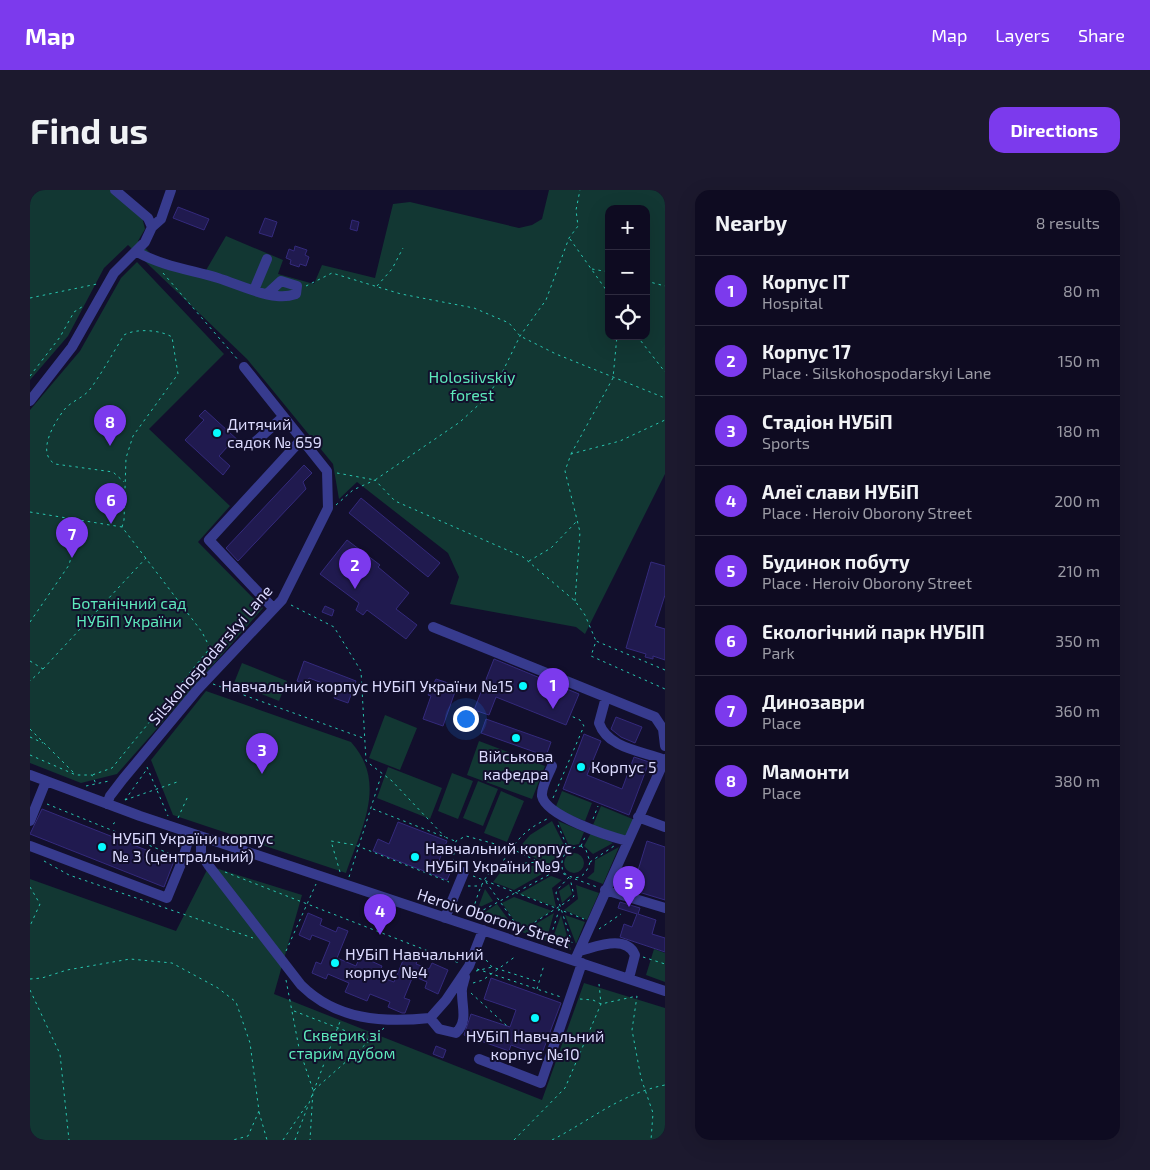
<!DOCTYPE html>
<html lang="en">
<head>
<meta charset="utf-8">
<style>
  body { margin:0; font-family:"Exo 2",sans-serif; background:#1c192e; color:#f1f3f6 }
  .controls { position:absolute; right:15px; top:15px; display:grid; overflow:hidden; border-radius:10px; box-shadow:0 5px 20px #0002 }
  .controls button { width:45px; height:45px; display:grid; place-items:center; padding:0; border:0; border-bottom:1px solid #2e2b3f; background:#0e0b21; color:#f1f3f6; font:25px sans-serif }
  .you { position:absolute; left:435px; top:528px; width:18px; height:18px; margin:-12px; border:4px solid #fff; border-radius:50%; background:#1a73e8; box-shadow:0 0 0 8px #1a73e833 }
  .badge { display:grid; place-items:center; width:32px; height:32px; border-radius:50%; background:#7c3aed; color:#fff; font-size:16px; font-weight:700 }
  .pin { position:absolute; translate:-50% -41px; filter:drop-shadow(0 1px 2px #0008) }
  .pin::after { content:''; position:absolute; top:26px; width:18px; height:15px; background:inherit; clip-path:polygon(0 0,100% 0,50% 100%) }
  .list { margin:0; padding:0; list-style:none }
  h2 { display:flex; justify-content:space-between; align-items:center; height:65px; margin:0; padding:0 20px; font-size:21px }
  h2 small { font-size:16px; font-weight:400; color:#9b9ba5 }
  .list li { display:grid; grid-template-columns:32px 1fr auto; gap:15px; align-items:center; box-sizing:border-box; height:70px; padding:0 20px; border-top:1px solid #2e2b3f }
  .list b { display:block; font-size:19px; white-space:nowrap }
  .list p { margin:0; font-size:16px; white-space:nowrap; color:#9b9ba5 }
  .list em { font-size:16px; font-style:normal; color:#9b9ba5 }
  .icon { flex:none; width:28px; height:28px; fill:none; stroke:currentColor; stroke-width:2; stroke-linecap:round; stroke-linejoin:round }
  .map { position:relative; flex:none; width:635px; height:950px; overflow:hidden; border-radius:15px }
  header { display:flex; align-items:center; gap:30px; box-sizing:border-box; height:70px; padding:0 25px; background:#7c3aed; color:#fff }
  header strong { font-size:24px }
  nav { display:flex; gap:28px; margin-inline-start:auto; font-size:18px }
  .intro { display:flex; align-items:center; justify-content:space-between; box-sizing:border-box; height:120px; padding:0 30px }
  h1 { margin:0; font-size:35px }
  .button { padding:12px 22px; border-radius:15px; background:#7c3aed; color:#fff; font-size:18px; font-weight:700 }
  main { display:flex; gap:30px; padding:0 30px }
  aside { flex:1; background:#0e0b21; border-radius:15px; box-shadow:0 5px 20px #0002 }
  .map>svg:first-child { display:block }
  .green { fill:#123733; fill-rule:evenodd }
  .building { fill:#201a4f; stroke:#342a7c }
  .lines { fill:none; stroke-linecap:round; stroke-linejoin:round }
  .path { stroke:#28c6b0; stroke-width:1; stroke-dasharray:2.5 4; stroke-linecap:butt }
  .minor { stroke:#373b8e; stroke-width:10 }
  .poi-dot { fill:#07faff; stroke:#120f2c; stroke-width:2 }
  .labels { text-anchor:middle; stroke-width:4; stroke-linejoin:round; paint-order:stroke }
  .park-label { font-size:16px; fill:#5de9bb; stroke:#120f2c }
  .poi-label { font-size:16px; fill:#dcdbff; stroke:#120f2c; text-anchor:start }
  .street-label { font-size:16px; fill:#dcdbff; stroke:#120f2c }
</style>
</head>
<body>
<header>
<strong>Map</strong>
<nav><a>Map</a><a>Layers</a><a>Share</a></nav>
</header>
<div class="intro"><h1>Find us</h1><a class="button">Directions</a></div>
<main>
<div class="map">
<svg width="635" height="950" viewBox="0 0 635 950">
  <rect width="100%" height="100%" fill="#120f2c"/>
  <path class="green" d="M0,0H81L111,23L115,39L108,51L127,70L175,82L196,46L253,70L248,84L284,94L292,75L345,88L363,14L380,12L489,38L502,35L512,29L519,0H635V284L555,444L546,437L420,414L429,387L418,363L327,292L309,309L303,274L217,169L98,55L74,78L38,146L0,190ZM579,19H616V146H579Z
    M107,72L194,164L119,239L200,316L168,352L233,418L87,584L51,593L0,573V220L50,161L91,88Z
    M212,473L257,491L249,511L204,493Z
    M176,501L321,552C358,593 331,639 316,683L143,625L121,570Z
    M355,525L387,538L370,580L339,568Z
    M449,551L515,576L502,609L437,585Z
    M358,577L412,598L400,629L347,608Z
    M422,583L443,591L428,629L408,621Z
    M448,591L468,599L453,636L433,628Z
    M471,601L494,611L477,652L454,643Z
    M532,601L562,613L555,631L525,619Z
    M571,616L605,630L597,649L563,635Z
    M522,631L535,657L529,662L526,679L488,659L500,645Z
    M528,631L554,642L549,654L539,656Z
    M561,643L583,653L563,664L554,656Z
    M589,657L573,694L557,688L564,682L565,670Z
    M534 673a10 10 0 1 1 20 0a10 10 0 1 1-20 0Z
    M510,675L519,680L484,700L463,692L473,679Z
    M179,676L272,705L244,804L512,910L554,793L635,818V950H0V689L146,741Z
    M521,686L532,690L522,698L526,717L489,704Z
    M539,694L542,704L532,713L529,701Z
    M546,695L569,703L557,730L534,720L548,709Z
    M455,699L463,711L448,718Z
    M484,707L522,721L491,740L472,713Z
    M467,714L486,740L448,727Z
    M524,723L516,751L492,742Z
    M531,725L541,760L521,753Z
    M535,725L555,732L546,754Z
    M624,759L635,763V792L616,785Z"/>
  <path class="building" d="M148,17L179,29L174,40L143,28Z
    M235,28L247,32L242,47L229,43Z
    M322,30L329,32L327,41L320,39Z
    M265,56L277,60L275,65L279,67L276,76L270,74L269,77L260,74L261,70L256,68L259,59L264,61Z
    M175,220L211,253L204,260L199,255L189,266L200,276L193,285L155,250L174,230L169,226Z
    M274,275L282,283L273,292L276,299L208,371L196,358Z
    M331,308L410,373L398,387L319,323Z
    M317,350L350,375L348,377L379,403L366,419L387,435L376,449L337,420L333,425L326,420L329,413L290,384Z
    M621,372L635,376V405L625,436L635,439V470L623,466V469L615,467L616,464L596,458Z
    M295,416L304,420L302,426L292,422Z
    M464,469L549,504L536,535L466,507L459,525L444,520Z
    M274,471L326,491L318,513L304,508L308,499L279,488L276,495L267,491Z
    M406,489L427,496L413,536L393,529L401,506L398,505Z
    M586,527L612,537L605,553L591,547L581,539Z
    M456,529L521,552L516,566L451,543Z
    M554,544L571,551L557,585L592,599L604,567L619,572L599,625L533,599Z
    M12,619L144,671L134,697L0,644Z
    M368,632L417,651L408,673L422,679L417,690L343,661L348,649L359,654Z
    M617,651L635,657V710L602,700Z
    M590,712L610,718L608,724L626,730L622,744L635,748V762L590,747L594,734L602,737L607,724L588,718Z
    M278,723L292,729L290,735L306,742L308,737L318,741L307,768L326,776L330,766L352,776L348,786L364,792L377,761L389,766L386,774L399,779L402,773L418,780L408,804L395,798L397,792L383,786L374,808L380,810L375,823H372L358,817L360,812L340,804L337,811L315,802L319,793L298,784L296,789L282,783L286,772L291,774L300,752L282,745L280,750L269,745Z
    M461,788L531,813L511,866L481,855L479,861L434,845L441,824L480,837L486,820L454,809Z
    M406,856L416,860L413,868L403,864Z"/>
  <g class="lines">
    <path class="path" d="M540,49L579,104
      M562,79L579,82
      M133,83L209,171
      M616,91L635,96
      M276,96L302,83L371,104L444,118L479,133L490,146L526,164L635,208
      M347,96L362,79L373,58
      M0,108L67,94
      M607,146L635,182
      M0,186L30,147L44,122L55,115
      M541,264L583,188L587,146
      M307,283L345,290L430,232L456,208L469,189L490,146L516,110L539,48L548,36L546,20L550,0
      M306,315L323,300L345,290L365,311L493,367L545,411L555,425L566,451
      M0,322L92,337L172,442L180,458L82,578L62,585
      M92,337L94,330L96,268L103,246L148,184L142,147C131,140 106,138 94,145C83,163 73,181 61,198C54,208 41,211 34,220C24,233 6,263 25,274L83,282L94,292
      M499,371L521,358L547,331
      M545,411L550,342L535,281L541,264L590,251L635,230
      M261,415L304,437L331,481L336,571L362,591L415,647
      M0,432L39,375L50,333
      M0,471L13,479L0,491
      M13,479L116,368
      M635,480L566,451L561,466L635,499
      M183,494L333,548
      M0,539L45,584
      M0,547L13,553
      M0,565L46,585H62L66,594
      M117,577L138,626
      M56,596L79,591
      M523,608L554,536L550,530L541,526
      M95,610L150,591
      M95,610L117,579
      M17,614L143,665
      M343,619L425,651
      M148,628L158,606
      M563,629L568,616
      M83,634L87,631
      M528,635L538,659
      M551,656L556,660L560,672C556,687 546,693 533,682C529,667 536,658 551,656Z
      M551,656L555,647
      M14,671L39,685L223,748
      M560,672L584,656
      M470,676C486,651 492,641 519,628
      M427,677L423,669L426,651L436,646L480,658L538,686
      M195,682L429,773
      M310,682L301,651L325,655L419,692
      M443,686L554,729
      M319,687L351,586
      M539,687L527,700L526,703L542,753
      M545,689L567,697
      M456,692L491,741
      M438,696H452
      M0,697L10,714L0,736
      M441,726C447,710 451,682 470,677C481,673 494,674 506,672
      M442,726L524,682
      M569,739L591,724
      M490,744L491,741L541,709L544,706L540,688
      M519,752L529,720
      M256,761L286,694
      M452,765L462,777L509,792
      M613,767L635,774
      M447,779L531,807
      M446,781L462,777
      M0,789L12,788L37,780L100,769L142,773L188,798L206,812L220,853L229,921L218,946L203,950
      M256,790L269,858L283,900L280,950
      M443,793L453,790L486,766
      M507,799L514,775
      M0,800L30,864L39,950
      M441,803L477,836
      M550,809L563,810L571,814L607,806L602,840L611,888L623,923L621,950
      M264,821L342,851
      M284,900L354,838
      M229,922L237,950
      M253,950L278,913
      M265,950L311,829
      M484,950L535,898L571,814L569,794
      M522,950C561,930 590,904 635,895"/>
    <path class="minor" d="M85,0L118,28L122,37
      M107,62C132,76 161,80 188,88C207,94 227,104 247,106C254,107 260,106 266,104L267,96L251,91L237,104
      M224,100L237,69
      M0,211L42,157L84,83L115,52L122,37L131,29L141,0
      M225,252L253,227
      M243,418L179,350L271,250
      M403,437L625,527L633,539L635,556
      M576,507L569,533C578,559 613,561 635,570
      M522,576C519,584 511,597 512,606C516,626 578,646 597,651
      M0,585L110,626L635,801
      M77,614L80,606L93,589L167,500L252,410L298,318L297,281L214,177
      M608,627L635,637
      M0,631L16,591
      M171,647V664L179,676L271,795C306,830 353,833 400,828L416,810L439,776L453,740
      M0,656L137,708L153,669L160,643
      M575,700L635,718
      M415,728L434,682
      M549,761C566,757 596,744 605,765L599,788
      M545,770L635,569
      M400,828L409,839L426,843C438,831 432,818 432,803C431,798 434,792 435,787
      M449,869L511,893L552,773"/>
  </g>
  <g class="poi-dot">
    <circle cx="187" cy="243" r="5"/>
    <circle cx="493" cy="496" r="5"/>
    <circle cx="486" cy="548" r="5"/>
    <circle cx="551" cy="577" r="5"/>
    <circle cx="72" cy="657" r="5"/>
    <circle cx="385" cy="667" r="5"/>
    <circle cx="305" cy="773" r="5"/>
    <circle cx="505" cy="828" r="5"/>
  </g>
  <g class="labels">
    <g class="park-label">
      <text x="442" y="193">Holosiivskiy<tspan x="442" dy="18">forest</tspan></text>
      <text x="99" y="419">Ботанічний сад<tspan x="99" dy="18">НУБіП України</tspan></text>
      <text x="312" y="851">Скверик зі<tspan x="312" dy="18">старим дубом</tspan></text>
    </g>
    <g class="poi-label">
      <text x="197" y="240">Дитячий<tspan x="197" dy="18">садок № 659</tspan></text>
      <text x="483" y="502" text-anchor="end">Навчальний корпус НУБіП України №15</text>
      <text x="486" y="572" text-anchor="middle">Військова<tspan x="486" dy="18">кафедра</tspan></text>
      <text x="561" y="583">Корпус 5</text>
      <text x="82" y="654">НУБіП України корпус<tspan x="82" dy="18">№ 3 (центральний)</tspan></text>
      <text x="395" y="664">Навчальний корпус<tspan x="395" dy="18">НУБіП України №9</tspan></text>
      <text x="315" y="770">НУБіП Навчальний<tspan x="315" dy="18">корпус №4</tspan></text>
      <text x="505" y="852" text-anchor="middle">НУБіП Навчальний<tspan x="505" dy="18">корпус №10</tspan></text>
    </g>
    <g class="street-label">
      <text transform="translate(180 465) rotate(-49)" y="6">Silskohospodarskyi Lane</text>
      <text transform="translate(464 728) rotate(18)" y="6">Heroiv Oborony Street</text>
    </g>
  </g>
</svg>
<div class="controls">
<button>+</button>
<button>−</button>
<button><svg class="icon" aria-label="locate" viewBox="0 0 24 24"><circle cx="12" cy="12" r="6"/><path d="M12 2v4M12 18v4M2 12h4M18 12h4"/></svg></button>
</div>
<div class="you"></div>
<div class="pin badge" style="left:523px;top:519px">1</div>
<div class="pin badge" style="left:325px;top:399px">2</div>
<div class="pin badge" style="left:232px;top:584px">3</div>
<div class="pin badge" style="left:350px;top:745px">4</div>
<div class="pin badge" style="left:599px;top:717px">5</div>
<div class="pin badge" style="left:81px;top:334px">6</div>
<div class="pin badge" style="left:42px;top:368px">7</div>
<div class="pin badge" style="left:80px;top:256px">8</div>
</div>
<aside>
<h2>Nearby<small>8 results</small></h2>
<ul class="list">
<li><span class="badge">1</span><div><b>Корпус ІТ</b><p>Hospital</p></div><em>80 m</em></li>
<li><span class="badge">2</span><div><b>Корпус 17</b><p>Place · Silskohospodarskyi Lane</p></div><em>150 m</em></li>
<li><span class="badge">3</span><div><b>Стадіон НУБіП</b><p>Sports</p></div><em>180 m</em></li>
<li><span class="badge">4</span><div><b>Алеї слави НУБіП</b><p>Place · Heroiv Oborony Street</p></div><em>200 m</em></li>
<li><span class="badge">5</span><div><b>Будинок побуту</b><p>Place · Heroiv Oborony Street</p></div><em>210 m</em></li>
<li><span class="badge">6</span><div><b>Екологічний парк НУБІП</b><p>Park</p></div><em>350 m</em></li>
<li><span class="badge">7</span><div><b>Динозаври</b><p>Place</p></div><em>360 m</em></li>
<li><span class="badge">8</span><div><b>Мамонти</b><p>Place</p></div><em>380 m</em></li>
</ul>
</aside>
</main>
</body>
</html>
